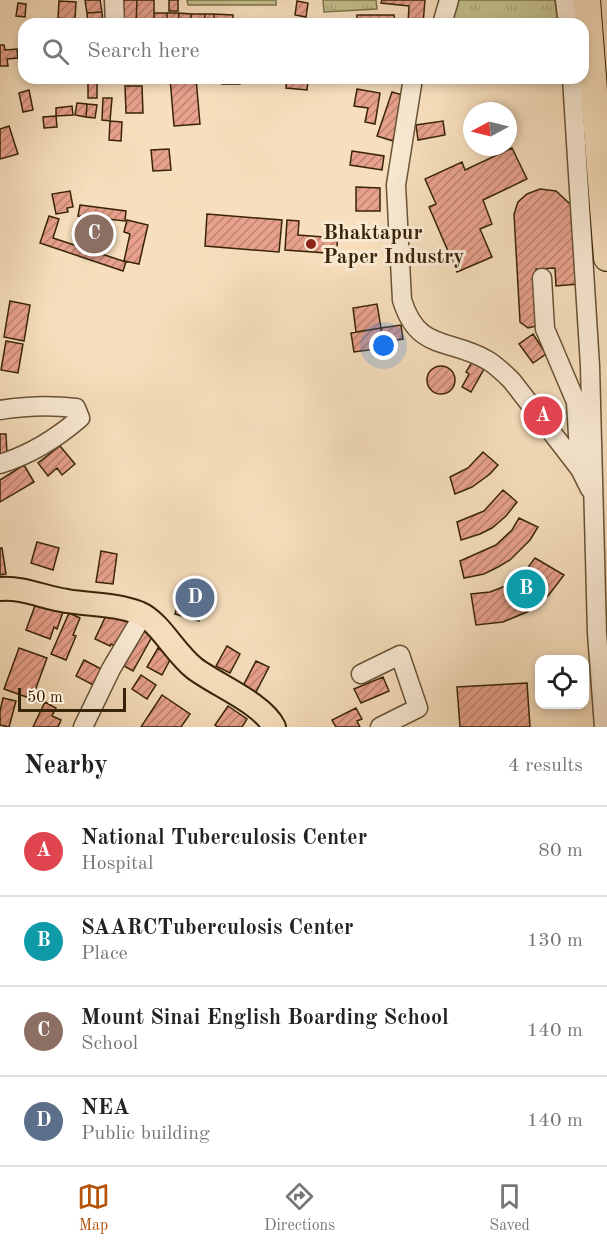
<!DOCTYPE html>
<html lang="en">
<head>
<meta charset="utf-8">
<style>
  body { margin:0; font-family:"Old Standard TT",serif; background:#f2f2f2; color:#222 }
  .controls { position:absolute; right:18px; bottom:18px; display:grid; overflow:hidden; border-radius:12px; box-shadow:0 3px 9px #0003 }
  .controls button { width:54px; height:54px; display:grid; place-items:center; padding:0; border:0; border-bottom:2px solid #e0e0e0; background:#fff; color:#222; font:30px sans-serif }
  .compass { position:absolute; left:463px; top:102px; width:54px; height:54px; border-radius:50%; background:#fff; box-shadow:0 3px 9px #0003; rotate:263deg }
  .scale { position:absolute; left:18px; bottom:15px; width:108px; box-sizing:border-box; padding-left:6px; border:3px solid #382408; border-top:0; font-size:16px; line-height:21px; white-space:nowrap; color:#382408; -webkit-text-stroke:4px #faead4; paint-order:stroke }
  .you { position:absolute; left:384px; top:346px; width:21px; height:21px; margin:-15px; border:4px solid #fff; border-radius:50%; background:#1a73e8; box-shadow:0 0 0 9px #1a73e833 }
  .badge { display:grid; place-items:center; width:39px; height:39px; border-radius:50%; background:#b45309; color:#fff; font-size:20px; font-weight:700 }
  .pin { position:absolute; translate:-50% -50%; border:3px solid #fff; box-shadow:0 2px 6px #0006 }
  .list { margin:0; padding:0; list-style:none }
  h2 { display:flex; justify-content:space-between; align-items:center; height:78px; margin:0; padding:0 24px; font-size:26px }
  h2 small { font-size:20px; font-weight:400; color:#767676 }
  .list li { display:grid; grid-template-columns:39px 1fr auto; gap:18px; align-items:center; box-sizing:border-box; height:90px; padding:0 24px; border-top:2px solid #e0e0e0 }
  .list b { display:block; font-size:22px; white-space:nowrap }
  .list p { margin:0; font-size:20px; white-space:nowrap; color:#767676 }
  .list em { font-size:20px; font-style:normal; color:#767676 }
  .icon { flex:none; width:33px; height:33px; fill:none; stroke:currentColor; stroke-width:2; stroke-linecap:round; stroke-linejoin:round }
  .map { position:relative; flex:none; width:607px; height:727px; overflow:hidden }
  .search { position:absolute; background:#fff; box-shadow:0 3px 9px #0003; left:18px; right:18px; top:18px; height:66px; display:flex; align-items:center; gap:15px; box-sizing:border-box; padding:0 21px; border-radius:18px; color:#767676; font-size:22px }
  .sheet { height:438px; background:#fff }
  nav { display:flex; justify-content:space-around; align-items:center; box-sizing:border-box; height:84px; border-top:2px solid #e0e0e0; background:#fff; font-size:16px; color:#767676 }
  nav a { display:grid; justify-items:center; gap:3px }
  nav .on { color:#b45309 }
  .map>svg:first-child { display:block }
  .park { fill:url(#park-tufts); stroke:#7d724a; stroke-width:1.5 }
  .building { fill:url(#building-hatch); stroke:#382408; stroke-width:1.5 }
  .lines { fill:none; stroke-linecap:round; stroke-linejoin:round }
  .minor-casing { stroke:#685335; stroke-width:21 }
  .major-casing { stroke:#382408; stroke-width:26 }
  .highway-casing { stroke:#382408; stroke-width:28 }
  .minor { stroke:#faead4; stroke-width:18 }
  .major { stroke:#f7dfbd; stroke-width:22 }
  .highway { stroke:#f7dfbd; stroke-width:26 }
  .poi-dot { fill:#8f2418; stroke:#faead4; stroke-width:2 }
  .labels { text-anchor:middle; stroke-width:6; stroke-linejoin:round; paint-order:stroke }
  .poi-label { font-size:21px; font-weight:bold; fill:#382408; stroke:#faead4; text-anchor:start }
</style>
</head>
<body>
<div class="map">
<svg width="607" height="727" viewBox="0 0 607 727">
  <defs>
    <pattern id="park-tufts" width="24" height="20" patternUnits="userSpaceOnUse" patternTransform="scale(1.5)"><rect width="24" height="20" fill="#c2c08d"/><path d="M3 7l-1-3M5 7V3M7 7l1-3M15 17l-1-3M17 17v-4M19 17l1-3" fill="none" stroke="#a7a578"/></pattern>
    <pattern id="building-hatch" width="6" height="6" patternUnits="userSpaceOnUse" patternTransform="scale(1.5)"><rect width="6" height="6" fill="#e8a18c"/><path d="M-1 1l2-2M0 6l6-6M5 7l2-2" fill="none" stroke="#bd8370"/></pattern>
  </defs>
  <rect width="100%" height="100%" fill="#f7dfbd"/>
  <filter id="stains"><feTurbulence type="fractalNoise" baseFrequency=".00333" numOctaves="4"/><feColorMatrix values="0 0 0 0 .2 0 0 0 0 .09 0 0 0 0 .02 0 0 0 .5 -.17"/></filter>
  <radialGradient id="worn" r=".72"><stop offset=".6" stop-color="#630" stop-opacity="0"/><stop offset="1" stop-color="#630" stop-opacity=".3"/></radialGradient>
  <path class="park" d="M187,0H276V5H188Z
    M323,0H376L377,9L324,12Z
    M442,0H555L558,24H447Z"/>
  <path class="building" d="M85,0H100L102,12L87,13Z
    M120,0H137L136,24H119Z
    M137,0H154V24H136Z
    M169,0H178V11H169Z
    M382,0H425L423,24H408L409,6L381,3Z
    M59,1L76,2L75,20L58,18Z
    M297,1L308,3L306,17L295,15Z
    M18,3L26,4L25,17L16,16Z
    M102,12L103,24H88L87,13Z
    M154,13H167V24H154Z
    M167,13H179L178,24H167Z
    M179,13L191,14V24H178Z
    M191,14H205L204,24H191Z
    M205,14H214V24H204Z
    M214,14L233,15V24H214Z
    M357,15H394L395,24H357Z
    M0,45H4L5,50L17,49L18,58L7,59L8,66H0Z
    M170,78H196L200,124L174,126Z
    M222,78H240V84H222Z
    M287,78L308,81L307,90L286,88Z
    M88,80H97V98H88Z
    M125,86H142L143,113H126Z
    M357,89L380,93L375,124L365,122L368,108L354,106Z
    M29,90L33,110L23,112L19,93Z
    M392,92L406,96L393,141L377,136Z
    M103,98H112L110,121L102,120Z
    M77,103L87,104L86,117L75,115Z
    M87,104L97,105L95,118L86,117Z
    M72,106L73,115L56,116V108Z
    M56,116L57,127L44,128L43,117Z
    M110,121L122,122L121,141L109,140Z
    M443,121L445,135L418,140L416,125Z
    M9,126L18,154L0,159V129Z
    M512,148L527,179L483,200L492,224L480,229L492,257L457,272L429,207L436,204L425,179L462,162L465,170Z
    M169,149L171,170L153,171L151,150Z
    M352,151L384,156L382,170L350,165Z
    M356,187L380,188V211H356Z
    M540,189L556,191L570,204L573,212L578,284L556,286L555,268L536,269L539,322L536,326L528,328L520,322L514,214L518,202L527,194Z
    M70,191L73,207L67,208L68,212L56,214L52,194Z
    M80,205L126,211L125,221L78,216Z
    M207,214L282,220L279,252L205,246Z
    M49,216L59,219L53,238L126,262L123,271L40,243Z
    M127,220L148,225L139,264L124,261L130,234L124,232Z
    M287,220L299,221L298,235L324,237V234L338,235L336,256H326V253L285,250Z
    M10,301L30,305L24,341L4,337Z
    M377,304L381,328L356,332L353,308Z
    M401,325L403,339L383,342L381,328Z
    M381,328L383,348L354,352L351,333Z
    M533,334L546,354L533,363L519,344Z
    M6,341L23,344L18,373L1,370Z
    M472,362L484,369L471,392L462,387L469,374L466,372Z
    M427 380a14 14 0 1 1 28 0a14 14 0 1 1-28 0Z
    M0,434H6L7,455H0Z
    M60,446L75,464L62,475L57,468L48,476L38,463Z
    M483,452L498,465L490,474L472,487L455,494L450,477L468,468Z
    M24,465L34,482L0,502V480Z
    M503,490L517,502L506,516L492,528L480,534L461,540L457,522L484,511Z
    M519,518L538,527L530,540L510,560L498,567L484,574L464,578L460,561L496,545L512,530Z
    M37,542L59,548L53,570L31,563Z
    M0,548H2L6,574L0,575Z
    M101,551L117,554L113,584L96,582Z
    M535,558L564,575L548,596L527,612L503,622L476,625L471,594L490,592L508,585L523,574Z
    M184,581L208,588L199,621L175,614Z
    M36,603L63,612L57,629L54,627L50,639L26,630Z
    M110,607L133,619L119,648L111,644L110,646L95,639Z
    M69,613L80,618L73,635L76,636L66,660L51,654Z
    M144,630L153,635L133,671L124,666Z
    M227,646L240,654L230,673L216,666Z
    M19,648L47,658L32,699L4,689Z
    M158,648L172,656L162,675L147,667Z
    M84,660L107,672L99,688L76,676Z
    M256,661L269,667L256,692L243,686Z
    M141,675L156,685L147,699L132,689Z
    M383,677L389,691L361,703L354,689Z
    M527,683L530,727H460L457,687Z
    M162,695L190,714L181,727H141Z
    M3,698L16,701L9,727L0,725V711Z
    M45,702L56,708L52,716L61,720L58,727H33Z
    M228,706L247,719L242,727H218L215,725Z
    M356,708L362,719L357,721L360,727H336L332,720Z"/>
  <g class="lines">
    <g class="minor-casing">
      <path id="minor" d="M114,0L115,24
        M565,0L568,24
        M442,24L449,0
        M413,78L396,185L402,300C418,352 449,338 487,360C496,365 504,373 512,381L580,469L590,489
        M572,78L590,366L597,633L604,727
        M542,278L545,329L576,402L580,469
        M0,410C25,406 51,405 76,408L80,418C57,438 29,455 0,464
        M361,674L400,655L418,708L380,727
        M83,727L111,669L143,615"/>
    </g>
    <g class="major-casing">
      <path id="major" d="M0,589C24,587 44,598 67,601C92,605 116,604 139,613C160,622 174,652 194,668C216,685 262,703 274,727"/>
    </g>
    <g class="highway-casing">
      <path id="highway" d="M587,0L607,258"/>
    </g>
    <use href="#minor" class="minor"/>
    <use href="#major" class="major"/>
    <use href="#highway" class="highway"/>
  </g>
  <circle class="poi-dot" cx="311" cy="244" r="6"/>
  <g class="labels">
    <g class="poi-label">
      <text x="323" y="239">Bhaktapur<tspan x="323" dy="24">Paper Industry</tspan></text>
    </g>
  </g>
  <rect width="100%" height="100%" filter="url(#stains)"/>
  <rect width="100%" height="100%" fill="url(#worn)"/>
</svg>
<div class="controls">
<button><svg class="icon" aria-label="locate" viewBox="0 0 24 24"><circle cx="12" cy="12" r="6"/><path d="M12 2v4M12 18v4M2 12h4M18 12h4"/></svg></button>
</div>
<svg class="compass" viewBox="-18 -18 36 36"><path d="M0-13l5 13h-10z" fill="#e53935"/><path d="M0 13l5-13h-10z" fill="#767676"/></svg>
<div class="scale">50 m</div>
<div class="you"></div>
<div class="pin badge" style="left:543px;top:416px;background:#e0444e">A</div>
<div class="pin badge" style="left:526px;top:589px;background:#0f9aa8">B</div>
<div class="pin badge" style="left:94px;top:234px;background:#8d6e63">C</div>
<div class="pin badge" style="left:195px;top:598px;background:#5c6f8a">D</div>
<div class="search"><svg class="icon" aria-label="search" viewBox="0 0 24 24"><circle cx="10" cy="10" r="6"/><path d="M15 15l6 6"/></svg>Search here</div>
</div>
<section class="sheet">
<h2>Nearby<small>4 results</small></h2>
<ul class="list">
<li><span class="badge" style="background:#e0444e">A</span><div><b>National Tuberculosis Center</b><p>Hospital</p></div><em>80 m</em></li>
<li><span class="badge" style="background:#0f9aa8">B</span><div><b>SAARCTuberculosis Center</b><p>Place</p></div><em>130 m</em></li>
<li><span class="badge" style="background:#8d6e63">C</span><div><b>Mount Sinai English Boarding School</b><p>School</p></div><em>140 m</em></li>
<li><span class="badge" style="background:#5c6f8a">D</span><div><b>NEA</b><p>Public building</p></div><em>140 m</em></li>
</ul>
</section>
<nav>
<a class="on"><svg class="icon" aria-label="map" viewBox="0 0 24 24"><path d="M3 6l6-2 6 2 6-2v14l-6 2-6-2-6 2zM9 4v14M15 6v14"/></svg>Map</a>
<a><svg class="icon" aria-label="directions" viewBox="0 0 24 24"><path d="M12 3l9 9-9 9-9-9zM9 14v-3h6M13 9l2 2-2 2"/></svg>Directions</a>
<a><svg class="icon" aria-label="saved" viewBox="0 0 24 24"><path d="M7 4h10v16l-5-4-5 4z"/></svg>Saved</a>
</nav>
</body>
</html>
